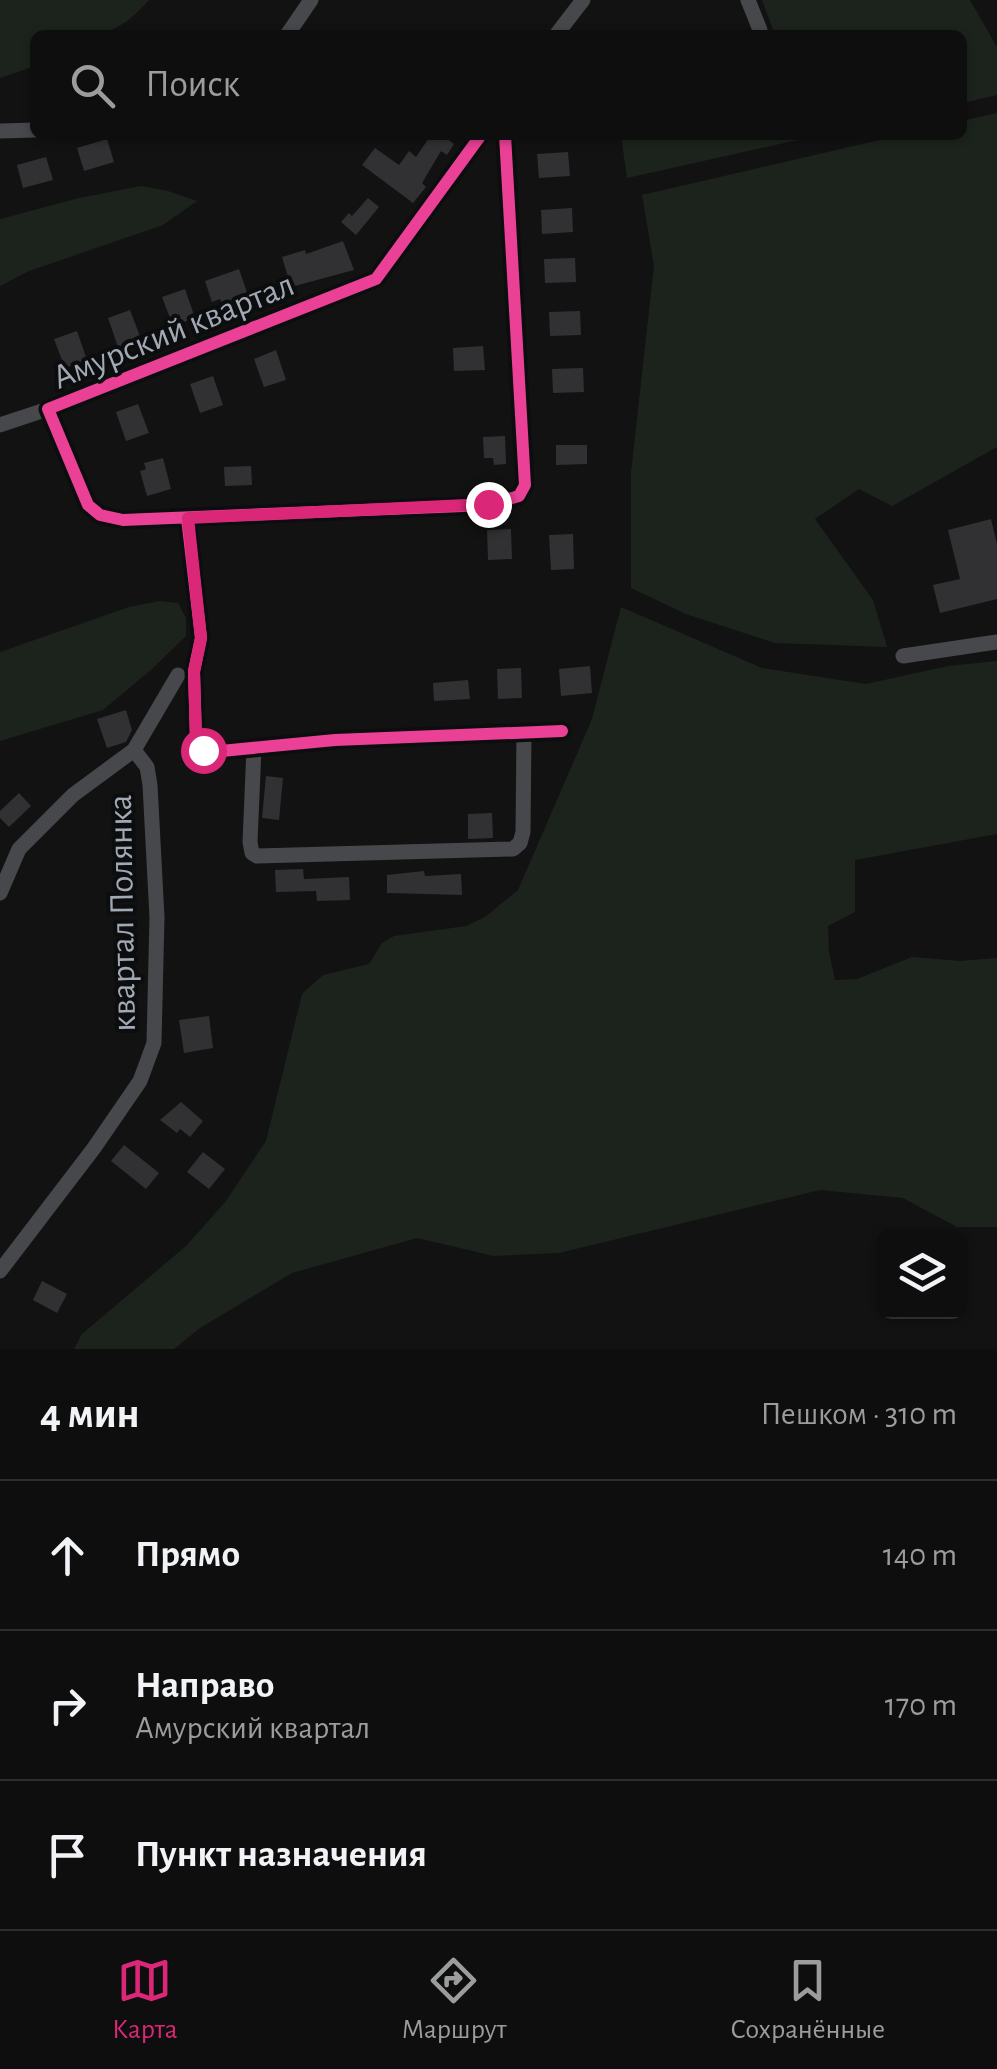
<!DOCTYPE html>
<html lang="ru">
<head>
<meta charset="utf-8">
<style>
  body { margin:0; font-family:"Alegreya Sans",sans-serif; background:#171717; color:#f1f3f6 }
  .controls { position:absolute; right:30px; bottom:30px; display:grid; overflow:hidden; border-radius:15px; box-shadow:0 2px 8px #0004 }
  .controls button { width:90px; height:90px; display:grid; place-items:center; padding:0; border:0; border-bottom:2px solid #2e2e2e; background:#0e0e0e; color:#f1f3f6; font:50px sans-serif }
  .stop { position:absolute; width:30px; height:30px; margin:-22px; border:8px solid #db2777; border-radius:50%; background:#fff }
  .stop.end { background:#db2777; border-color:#fff; box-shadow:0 2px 10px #0008 }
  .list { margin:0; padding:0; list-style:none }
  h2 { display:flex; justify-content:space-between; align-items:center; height:130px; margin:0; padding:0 40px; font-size:42px }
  h2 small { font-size:32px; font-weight:400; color:#9b9c9e }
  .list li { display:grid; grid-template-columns:65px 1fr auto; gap:30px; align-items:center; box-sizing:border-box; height:150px; padding:0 40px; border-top:2px solid #2e2e2e }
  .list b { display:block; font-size:38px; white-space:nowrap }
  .list p { margin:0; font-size:32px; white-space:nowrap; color:#9b9c9e }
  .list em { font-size:32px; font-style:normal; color:#9b9c9e }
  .icon { flex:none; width:55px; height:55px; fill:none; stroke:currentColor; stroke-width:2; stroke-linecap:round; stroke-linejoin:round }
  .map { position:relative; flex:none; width:997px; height:1349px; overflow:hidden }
  .search { position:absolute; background:#0e0e0e; box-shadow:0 2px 8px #0004; left:30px; right:30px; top:30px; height:110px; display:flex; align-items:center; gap:25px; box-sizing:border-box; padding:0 35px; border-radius:15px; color:#9b9c9e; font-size:38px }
  .sheet { height:580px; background:#0e0e0e }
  nav { display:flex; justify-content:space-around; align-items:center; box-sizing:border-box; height:140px; border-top:2px solid #2e2e2e; background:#0e0e0e; font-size:28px; color:#9b9c9e }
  nav a { display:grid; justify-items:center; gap:5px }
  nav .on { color:#db2777 }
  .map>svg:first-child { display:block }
  .green { fill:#1c231c }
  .building { fill:#313133 }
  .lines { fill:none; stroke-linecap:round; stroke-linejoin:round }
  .minor { stroke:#46484b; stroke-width:15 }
  .cycleway-casing { stroke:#0c0d0e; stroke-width:19 }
  .cycleway { stroke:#ea4096; stroke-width:12 }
  .route { stroke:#db2777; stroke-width:12 }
  .labels { text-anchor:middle; stroke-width:8; stroke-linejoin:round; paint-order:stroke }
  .street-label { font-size:35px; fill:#a3a9b4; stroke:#0c0d0e }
</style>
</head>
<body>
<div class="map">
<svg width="997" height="1349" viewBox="0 0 997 1349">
  <rect width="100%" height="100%" fill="#121212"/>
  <path class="green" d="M0,0H149C110,44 90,35 35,35V66L0,78Z
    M762,0H970L997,47V95L962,103V35H775Z
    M997,113V447L892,506L859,489L815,519L873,600L887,647L775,643L686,614L631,588V473L654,266L642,195L901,135H962V121Z
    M621,135H820L627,178Z
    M141,186L168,191L197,201L163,225L29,271L0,286V219L79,198Z
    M160,601L178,603L186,618V636L152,669L103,710L0,741V652L129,607Z
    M621,607L762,668L866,684L948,666L997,661V834L855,860V912L828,926L829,952L835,980L857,979L912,957L960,961L997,958V1227H957L903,1198L820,1190L559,1253L494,1256L417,1238L292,1273L200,1328L174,1349H74L82,1334L186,1246L226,1201L266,1141L302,994L323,975L369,964L382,943L394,936L466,926L485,917L518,890L592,719Z"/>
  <path class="building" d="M431,135H442L454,144L447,155L441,151L422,183L426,187L413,203L362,165L375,148L399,165L409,151L416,157Z
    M107,139L114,162L84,171L77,148Z
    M568,152L570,176L539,178L537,154Z
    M46,157L53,180L23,188L17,165Z
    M368,198L379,207L356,235L341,222L349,213L352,216Z
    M572,208L573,232L542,234L541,210Z
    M343,241L354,270L291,287L282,257L305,250L306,254Z
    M575,258L576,282L545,283L544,259Z
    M239,269L249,298L224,307L220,299L212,302L205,281Z
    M185,289L195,318L173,326L162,297Z
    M130,310L141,339L118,347L108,318Z
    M580,311L581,335L550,336L549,312Z
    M77,331L87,360L65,368L54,339Z
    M483,346L485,370L454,371L453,348Z
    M276,350L286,380L264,387L254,359Z
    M583,368L584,392L553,393L552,369Z
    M213,376L223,405L200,413L190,384Z
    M138,404L149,433L126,441L116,412Z
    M505,436L506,464L494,465L493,458H484L483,437Z
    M556,445H587V464L556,465Z
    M163,458L171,489L147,496L140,471L146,469L144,463Z
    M251,466L252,485L225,486L224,467Z
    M991,519L997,544V599L940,613L933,585L960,579L948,530Z
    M511,529L512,559L488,560L487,530Z
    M573,534L574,569L551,570L549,535Z
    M590,666L592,693L561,696L559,669Z
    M521,668L522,698L498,699L497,669Z
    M468,680L470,699L434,701L433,683Z
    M126,710L132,730L126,742L107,748L97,719Z
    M266,776L283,778L279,820L262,818Z
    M19,793L31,806L9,827L0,818V811Z
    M492,813L493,838L468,839V814Z
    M303,869L304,879L349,877L350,900L317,901L316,891L276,892L275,870Z
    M424,871L425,876L461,874L462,895L387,893V875Z
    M209,1016L213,1048L184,1053L179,1020Z
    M181,1102L203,1121L190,1137L180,1129L177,1133L160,1120Z
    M124,1145L159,1173L146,1189L111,1161Z
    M203,1152L225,1169L209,1189L187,1172Z
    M42,1281L67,1294L57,1313L33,1300Z"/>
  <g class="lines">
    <path class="minor" d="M748,0L760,30
      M287,35L311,0
      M556,35L583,0
      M0,131L35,130
      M481,135L376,279L48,409L88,505L100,515L123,520L488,505L519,496L525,485L505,135
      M0,425L48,409
      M187,518L201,638L194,671L196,740L203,750L211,752L335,740L562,731
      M903,656L997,642
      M254,748L250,842L252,853L257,856L513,849L520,843L523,832L524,733
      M0,893L19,849L73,795L134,750L178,675
      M0,1271L94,1148L140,1081L154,1043L157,917L150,785L147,767L134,750"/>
    <g class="cycleway-casing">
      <path id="cycleway" d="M481,135L376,279L48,409L88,505L100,515L123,520L488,505L519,496L525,485L505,135
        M187,518L201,638L194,671L196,740L203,750L211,752L335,740L562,731"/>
    </g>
    <use href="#cycleway" class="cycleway"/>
  </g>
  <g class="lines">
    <path class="route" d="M203,750L196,740L194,672L201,638L188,518L488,504"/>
  </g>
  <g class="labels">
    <g class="street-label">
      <text transform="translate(173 330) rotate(-22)" y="12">Амурский квартал</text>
      <text transform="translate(121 913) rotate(-91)" y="12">квартал Полянка</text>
    </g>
  </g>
</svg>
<div class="controls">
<button><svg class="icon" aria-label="layers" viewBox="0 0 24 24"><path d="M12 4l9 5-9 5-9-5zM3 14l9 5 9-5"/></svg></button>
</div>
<div class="stop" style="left:203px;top:750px"></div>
<div class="stop end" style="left:488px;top:504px"></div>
<div class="search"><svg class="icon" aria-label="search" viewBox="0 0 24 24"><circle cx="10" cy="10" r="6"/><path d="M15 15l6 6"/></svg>Поиск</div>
</div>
<section class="sheet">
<h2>4 мин<small>Пешком · 310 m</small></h2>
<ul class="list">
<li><svg class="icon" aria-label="ahead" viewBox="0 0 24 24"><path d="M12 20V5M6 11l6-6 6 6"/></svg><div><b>Прямо</b></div><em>140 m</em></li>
<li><svg class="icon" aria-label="right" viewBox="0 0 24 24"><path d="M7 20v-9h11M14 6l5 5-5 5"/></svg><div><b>Направо</b><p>Амурский квартал</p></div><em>170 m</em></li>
<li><svg class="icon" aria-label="arrive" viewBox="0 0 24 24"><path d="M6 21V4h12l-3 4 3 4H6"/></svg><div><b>Пункт назначения</b></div></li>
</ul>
</section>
<nav>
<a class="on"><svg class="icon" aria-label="map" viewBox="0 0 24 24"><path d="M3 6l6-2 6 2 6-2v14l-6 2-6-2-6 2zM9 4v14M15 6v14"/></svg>Карта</a>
<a><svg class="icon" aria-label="directions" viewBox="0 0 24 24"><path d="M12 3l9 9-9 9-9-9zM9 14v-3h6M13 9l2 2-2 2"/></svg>Маршрут</a>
<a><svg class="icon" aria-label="saved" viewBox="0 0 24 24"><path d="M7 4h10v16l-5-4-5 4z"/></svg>Сохранённые</a>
</nav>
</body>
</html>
